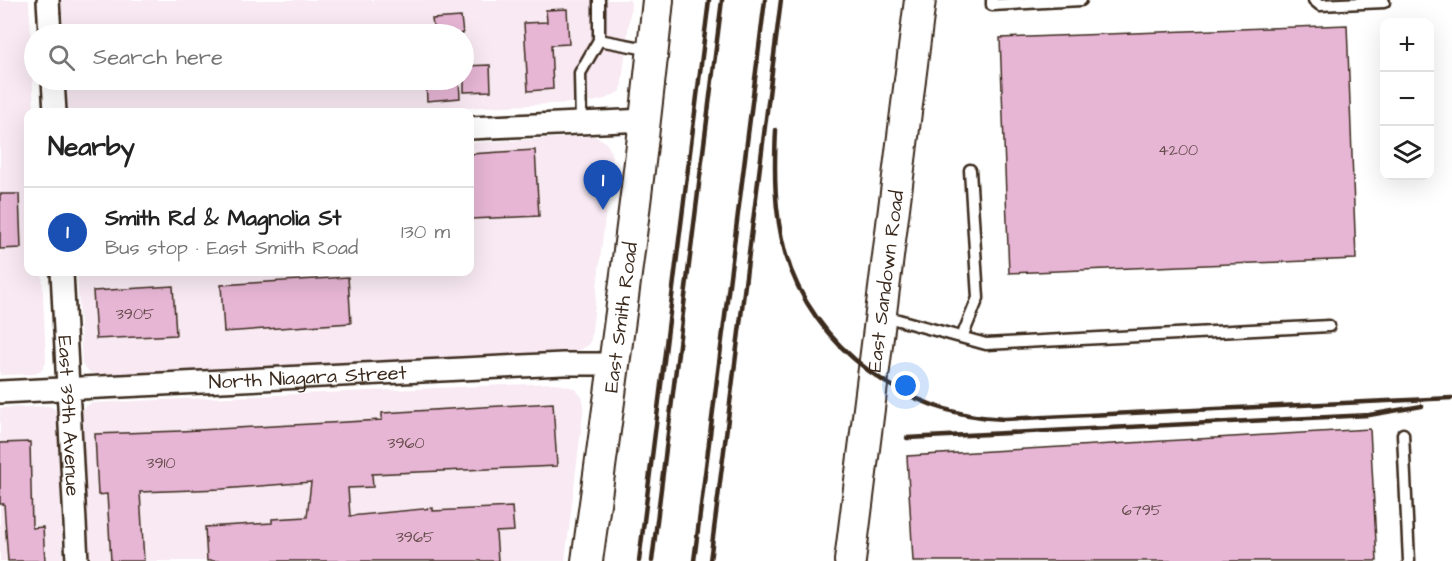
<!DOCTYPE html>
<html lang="en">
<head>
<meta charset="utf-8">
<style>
  body { margin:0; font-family:"Architects Daughter",sans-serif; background:#f6f6f6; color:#222 }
  .controls { position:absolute; right:18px; top:18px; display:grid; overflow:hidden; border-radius:12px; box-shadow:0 6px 24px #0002 }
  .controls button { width:54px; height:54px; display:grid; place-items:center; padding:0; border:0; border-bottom:2px solid #e0e0e0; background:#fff; color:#222; font:30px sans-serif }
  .you { position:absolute; left:906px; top:386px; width:21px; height:21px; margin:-15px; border:4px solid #fff; border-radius:50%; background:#1a73e8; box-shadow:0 0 0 9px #1a73e833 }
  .badge { display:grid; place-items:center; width:39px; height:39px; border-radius:50%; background:#b45309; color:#fff; font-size:20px; font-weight:700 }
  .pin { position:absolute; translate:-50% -50px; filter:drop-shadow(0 2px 3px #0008) }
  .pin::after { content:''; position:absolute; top:32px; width:21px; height:18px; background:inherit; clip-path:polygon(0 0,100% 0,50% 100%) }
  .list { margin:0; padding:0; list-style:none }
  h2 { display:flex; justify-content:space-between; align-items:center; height:78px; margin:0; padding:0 24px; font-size:26px }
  h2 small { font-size:20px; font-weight:400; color:#767676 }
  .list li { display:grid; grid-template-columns:39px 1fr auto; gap:18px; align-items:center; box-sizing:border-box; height:90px; padding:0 24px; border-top:2px solid #e0e0e0 }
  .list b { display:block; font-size:22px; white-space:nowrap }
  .list p { margin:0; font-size:20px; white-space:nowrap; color:#767676 }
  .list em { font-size:20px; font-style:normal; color:#767676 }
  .icon { flex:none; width:33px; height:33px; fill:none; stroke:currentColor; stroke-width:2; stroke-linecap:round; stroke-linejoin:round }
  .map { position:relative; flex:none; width:1452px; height:561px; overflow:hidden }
  .search { position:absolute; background:#fff; box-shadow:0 6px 24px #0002; left:24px; top:24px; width:450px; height:66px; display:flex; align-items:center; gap:15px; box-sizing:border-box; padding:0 21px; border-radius:33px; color:#767676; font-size:22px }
  .panel { position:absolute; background:#fff; box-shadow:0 6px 24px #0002; left:24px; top:108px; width:450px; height:168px; border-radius:12px }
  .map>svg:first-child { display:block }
  .built { fill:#f8e9f2 }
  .building { fill:#e7b6d5; stroke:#3b2a1e; stroke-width:1.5 }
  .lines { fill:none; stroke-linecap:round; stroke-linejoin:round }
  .lane-casing { stroke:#3b2a1e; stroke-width:15 }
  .street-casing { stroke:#3b2a1e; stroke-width:26 }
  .secondary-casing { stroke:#3b2a1e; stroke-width:34 }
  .lane { stroke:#fff; stroke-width:10 }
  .street { stroke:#fff; stroke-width:21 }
  .secondary { stroke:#fff; stroke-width:30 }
  .rail { stroke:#3b2a1e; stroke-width:4.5 }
  .labels { text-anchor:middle; stroke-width:6; stroke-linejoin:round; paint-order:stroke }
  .number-label { font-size:16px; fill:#664d4c }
  .street-label { font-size:20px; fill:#3b2a1e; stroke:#fff }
</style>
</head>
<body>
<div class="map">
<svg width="1452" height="561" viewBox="0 0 1452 561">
  <rect width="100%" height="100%" fill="#fff"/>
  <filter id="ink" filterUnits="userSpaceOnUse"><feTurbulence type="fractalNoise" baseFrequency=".0167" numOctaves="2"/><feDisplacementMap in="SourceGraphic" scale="12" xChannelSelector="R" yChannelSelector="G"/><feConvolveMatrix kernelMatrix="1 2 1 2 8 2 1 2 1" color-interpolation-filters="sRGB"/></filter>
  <g filter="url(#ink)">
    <path class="built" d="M0,0H29L34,112H28V272H42L46,361L42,370L33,374L0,375Z
      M61,0H630L631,4L621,91L605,99L592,102L372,112H68L66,80H464V34H64Z
      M594,136L603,140L609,147L612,157L591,339L588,345L575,352L176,373L96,374L89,372L82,364L77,272H470V143Z
      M554,383L574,388L582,397L584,405L565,561H89L81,419V412L86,406L92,403Z
      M49,406L55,409L57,414L63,561H0V408Z"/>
    <path class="building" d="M567,9L569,44L551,45L553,89L528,91L524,23L547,22L546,10Z
      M461,17L463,34H434L432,19Z
      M1347,25L1356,259L1009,273L1000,38Z
      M490,65L491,91L464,92V66Z
      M459,80L460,98L427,101L426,81Z
      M535,150L539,216L470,219V154Z
      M0,194H19L21,248L0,249Z
      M348,277L351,323L224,332L221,285Z
      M173,286L176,335L96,339L93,291Z
      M553,403L557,466L372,474L373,487L348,488L350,516L433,508V511L512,507L514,531L496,532L498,561H207L205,527L272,523V519L307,517L311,482L222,489L140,492L144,561H111L107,494L98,495L95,434L181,431L382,420V413Z
      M1370,429L1377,561H913L907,456Z
      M30,442L32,528L43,527L45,561H8L4,504H0V443Z"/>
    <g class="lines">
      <g class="lane-casing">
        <path id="lane" d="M992,0V5L1081,0
          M1314,0L1320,5L1384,2
          M599,40L652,50
          M581,123L580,73L599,40V0
          M884,316L986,344L1329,326
          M962,337L978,298L970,170
          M1403,434L1409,561"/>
      </g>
      <g class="street-casing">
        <g id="street">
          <path d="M48,0L50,34"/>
          <path d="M53,80L55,112"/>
          <path d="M470,128L646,120"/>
          <path id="s1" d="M62,272L77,561"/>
          <path id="s2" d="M0,392L563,364H615"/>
        </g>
      </g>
      <g class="secondary-casing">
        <g id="secondary">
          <path id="s3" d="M587,561C613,374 639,188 658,0"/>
          <path id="s4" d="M850,561L920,0"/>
        </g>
      </g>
      <use href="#lane" class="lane"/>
      <use href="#street" class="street"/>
      <use href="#secondary" class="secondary"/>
      <path class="rail" d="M776,130C774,172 774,211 785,252C812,348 907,416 1004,419L1452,398
        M907,438L1369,415L1422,406
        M639,561L709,0
        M652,561L722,0
        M694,561L765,0
        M710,561L781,0"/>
    </g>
  </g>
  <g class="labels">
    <g class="number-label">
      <text x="1178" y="155">4200</text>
      <text x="135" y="319">3905</text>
      <text x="406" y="448">3960</text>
      <text x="161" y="468">3910</text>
      <text x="1142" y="515">6795</text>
      <text x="415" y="542">3965</text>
    </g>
    <g class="street-label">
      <text dy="7" stroke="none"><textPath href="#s4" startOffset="282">East Sandown Road</textPath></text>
      <text dy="7" stroke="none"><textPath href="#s3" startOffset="246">East Smith Road</textPath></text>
      <text dy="7" stroke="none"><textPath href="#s2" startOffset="308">North Niagara Street</textPath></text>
      <text dy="7" stroke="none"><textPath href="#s1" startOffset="144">East 39th Avenue</textPath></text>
    </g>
  </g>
</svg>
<div class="controls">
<button>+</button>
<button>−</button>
<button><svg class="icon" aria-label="layers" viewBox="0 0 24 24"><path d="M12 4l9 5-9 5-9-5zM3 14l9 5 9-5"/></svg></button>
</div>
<div class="you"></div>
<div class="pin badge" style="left:603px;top:210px;background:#1a4fb4">1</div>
<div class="search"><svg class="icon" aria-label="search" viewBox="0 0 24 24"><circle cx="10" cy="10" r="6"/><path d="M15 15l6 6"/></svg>Search here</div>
<section class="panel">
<h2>Nearby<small></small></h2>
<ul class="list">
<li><span class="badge" style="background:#1a4fb4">1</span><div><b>Smith Rd &amp; Magnolia St</b><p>Bus stop · East Smith Road</p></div><em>130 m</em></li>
</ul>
</section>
</div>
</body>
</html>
